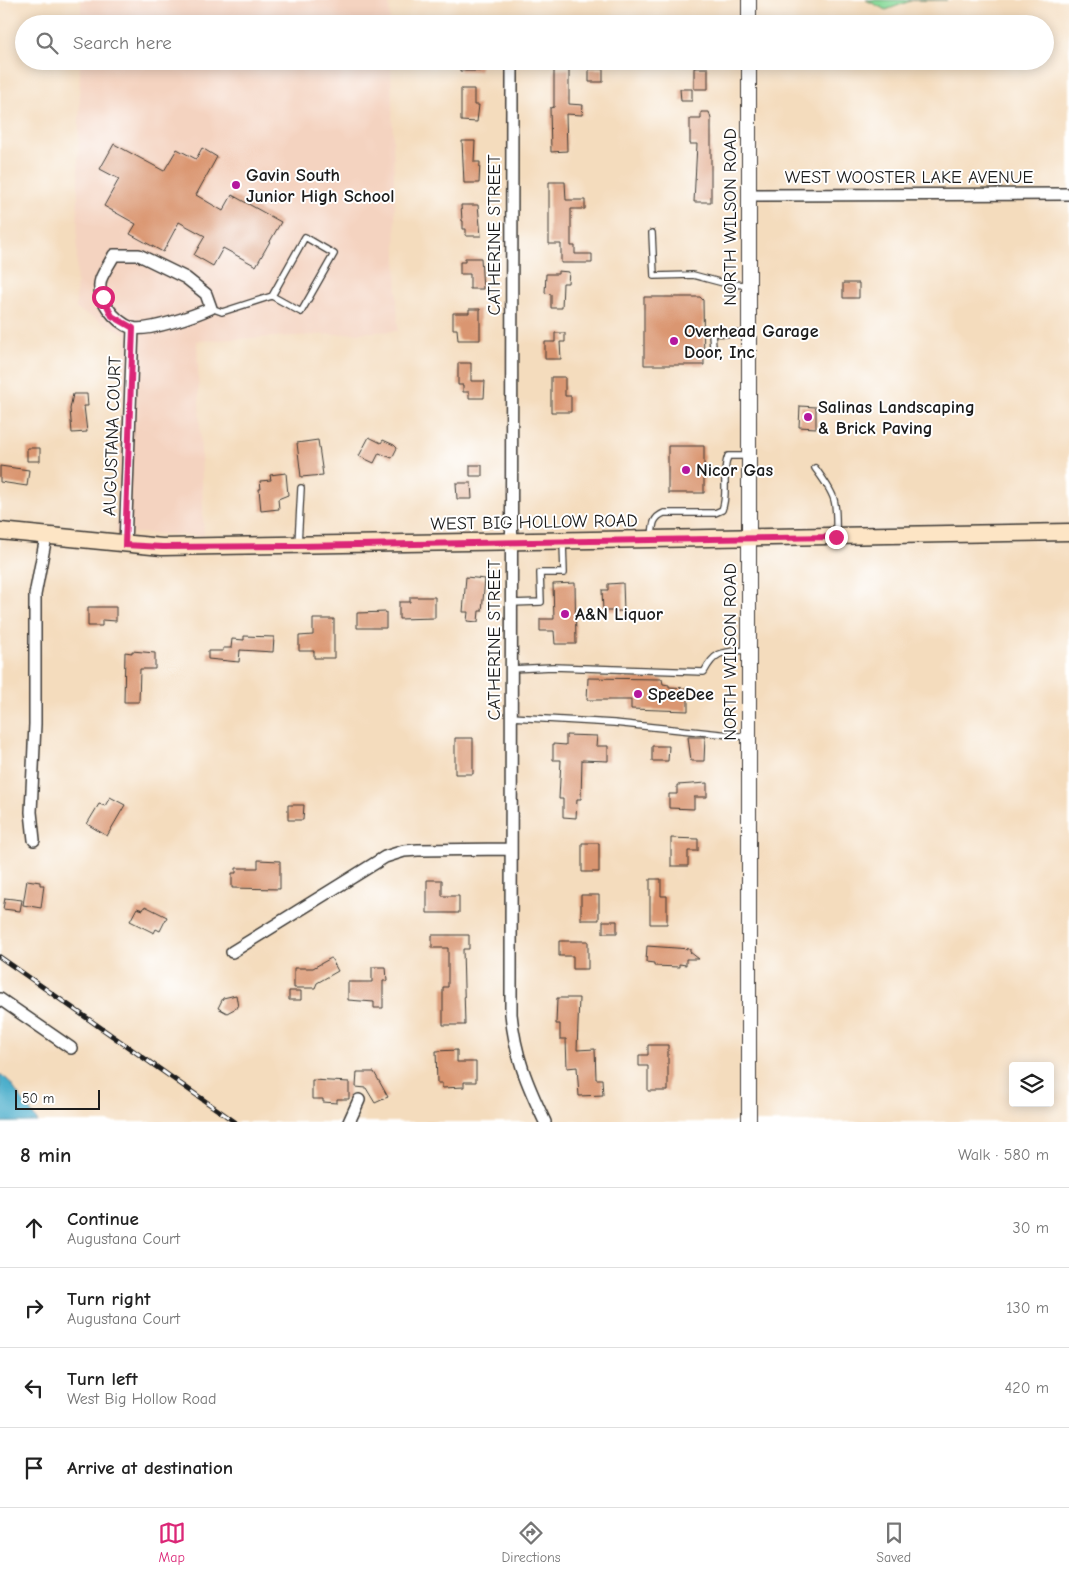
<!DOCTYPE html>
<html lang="en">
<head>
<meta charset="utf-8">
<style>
  body { margin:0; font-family:"Comic Neue",sans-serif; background:#f2f2f2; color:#222 }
  .controls { position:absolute; right:15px; bottom:15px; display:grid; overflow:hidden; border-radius:5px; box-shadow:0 2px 12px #0003 }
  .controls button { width:45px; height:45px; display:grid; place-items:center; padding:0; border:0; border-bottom:1px solid #e0e0e0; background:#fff; color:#222; font:25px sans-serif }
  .scale { position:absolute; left:15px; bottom:12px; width:85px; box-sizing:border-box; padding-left:5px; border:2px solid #1c1c1c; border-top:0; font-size:14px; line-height:18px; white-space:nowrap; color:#1c1c1c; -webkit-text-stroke:4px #fff; paint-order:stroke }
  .stop { position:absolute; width:15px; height:15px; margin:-11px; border:4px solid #db2777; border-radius:50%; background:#fff }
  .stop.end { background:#db2777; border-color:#fff; box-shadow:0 1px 5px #0008 }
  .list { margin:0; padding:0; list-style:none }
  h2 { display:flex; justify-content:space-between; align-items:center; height:65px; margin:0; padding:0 20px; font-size:21px }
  h2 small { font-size:16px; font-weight:400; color:#767676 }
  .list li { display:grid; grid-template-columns:32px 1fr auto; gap:15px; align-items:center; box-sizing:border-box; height:80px; padding:0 20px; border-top:1px solid #e0e0e0 }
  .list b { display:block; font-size:19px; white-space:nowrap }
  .list p { margin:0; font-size:16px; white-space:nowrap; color:#767676 }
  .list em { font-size:16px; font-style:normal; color:#767676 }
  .icon { flex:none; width:28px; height:28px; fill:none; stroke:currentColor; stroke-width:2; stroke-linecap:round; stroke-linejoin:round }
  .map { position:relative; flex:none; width:1069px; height:1122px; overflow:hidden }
  .search { position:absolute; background:#fff; box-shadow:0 2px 12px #0003; left:15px; right:15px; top:15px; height:55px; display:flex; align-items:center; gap:12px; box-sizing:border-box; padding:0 18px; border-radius:28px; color:#767676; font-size:19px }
  .sheet { height:385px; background:#fff }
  nav { display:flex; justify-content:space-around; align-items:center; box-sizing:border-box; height:70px; border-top:1px solid #e0e0e0; background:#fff; font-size:14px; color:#767676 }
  nav a { display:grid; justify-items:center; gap:2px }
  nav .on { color:#db2777 }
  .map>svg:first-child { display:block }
  .built { fill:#f4d3c0 }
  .green { fill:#88d999; stroke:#527a5a }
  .water { fill:#4baecb; stroke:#346574 }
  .building { fill:#da9671 }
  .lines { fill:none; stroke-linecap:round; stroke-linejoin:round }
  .service-casing { stroke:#3c3934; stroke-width:8 }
  .minor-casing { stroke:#3c3934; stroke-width:14 }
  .tertiary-casing { stroke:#3c3934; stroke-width:16 }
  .secondary-casing { stroke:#3c3934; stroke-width:19 }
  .service { stroke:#fff; stroke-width:5.5 }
  .minor { stroke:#fff; stroke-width:11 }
  .tertiary { stroke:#fff; stroke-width:14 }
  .secondary { stroke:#fde5c5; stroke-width:16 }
  .rail-casing { stroke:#1c1c1c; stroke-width:5 }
  .rail { stroke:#fff; stroke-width:3; stroke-dasharray:9; stroke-linecap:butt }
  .route { stroke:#db2777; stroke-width:6 }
  .poi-dot { fill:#b5179e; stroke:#fff; stroke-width:2 }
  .labels { text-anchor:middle; stroke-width:4; stroke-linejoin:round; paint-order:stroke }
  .poi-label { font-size:18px; font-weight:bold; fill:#1c1c1c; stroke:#fff; text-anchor:start }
  .street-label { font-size:18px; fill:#1c1c1c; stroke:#fff }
</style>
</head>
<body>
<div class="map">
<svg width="1069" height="1122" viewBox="0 0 1069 1122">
  <rect width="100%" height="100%" fill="#fff"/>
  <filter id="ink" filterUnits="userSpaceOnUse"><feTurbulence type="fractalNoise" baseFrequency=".02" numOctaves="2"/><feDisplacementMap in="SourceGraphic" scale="10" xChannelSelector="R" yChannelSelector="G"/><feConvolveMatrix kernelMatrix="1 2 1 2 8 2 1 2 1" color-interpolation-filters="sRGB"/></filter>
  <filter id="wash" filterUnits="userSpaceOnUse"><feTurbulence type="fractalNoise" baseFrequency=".0096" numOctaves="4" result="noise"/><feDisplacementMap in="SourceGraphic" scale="20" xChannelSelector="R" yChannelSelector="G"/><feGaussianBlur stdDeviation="1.12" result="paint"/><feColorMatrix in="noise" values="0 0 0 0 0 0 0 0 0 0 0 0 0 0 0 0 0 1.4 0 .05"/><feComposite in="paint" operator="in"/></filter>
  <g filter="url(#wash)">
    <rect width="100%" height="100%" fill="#f4dcbd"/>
    <path class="built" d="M81,0H389L390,24H81Z
      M80,61H391L398,331L197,341L204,536L116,532L126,334L76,309Z"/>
    <path class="green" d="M866,0H947H913L886,10Z"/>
    <path class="water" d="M0,1074L8,1080L38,1122H0Z"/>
    <g id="blocks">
      <path class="building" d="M460,61H480V71H460Z
        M694,68H708V89H694Z
        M569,69V104L583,105L582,115L566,114L567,151L551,152L550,108L554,107V70Z
        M589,69H603V82H589Z
        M461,89H474V105H479L477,122L461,121Z
        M680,89H692V101H681Z
        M701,112H709L711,119V202H694L697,144H690V119H701Z
        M462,141H475L474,162H480L479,183H464Z
        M114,144L164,171L177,149L196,159L202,148L217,157L196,195L223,211L232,195L281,222L256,266L223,248L213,266L194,255L205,236L179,222L163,252L130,234L136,224L104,206L119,179L100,169Z
        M549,182H565L566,200H585V209H571V246H575V254H592V263H561V244H549Z
        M461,205H478L481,236H466V229H463V221H462Z
        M465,258H481L483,289H470V274H460V262H465Z
        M558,271L569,272L568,283H563L562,308H551V294L545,293L546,274H558Z
        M843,283H859V298H843Z
        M644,297H700L703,300L704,365H644Z
        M469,309H480V340H458L457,329H453V313H469Z
        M555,333H565V342H560L561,359H545V342H555Z
        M458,363H471V381H485L484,398H469V392H463V385H458Z
        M551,377H565V396H571V412H551Z
        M73,394H87L88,406H84L87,432L72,433L70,409Z
        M800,406L816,407V428L799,427Z
        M369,437L381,443L383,440L394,445L397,448L392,458L379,453L374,463L359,456Z
        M318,440L323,475L301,477L297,443Z
        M668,446H704V493H668Z
        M27,448H40V461H27Z
        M470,465H482V476H470Z
        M0,466L29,470L27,486L0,482Z
        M286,473L288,495L278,499L279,509L261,511L259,489H261L260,481L271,480L270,475Z
        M456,483H471L472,499H457Z
        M466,577L485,579L482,611H479L478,622L467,621L468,612H463Z
        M575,583L576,644H555L554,631H540V619H554L553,584Z
        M623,583L624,611H603L602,590H608V584Z
        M410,597H435V618L399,619V602H410Z
        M88,607H116V621L102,620V626H88Z
        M386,612V628H357V613Z
        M313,619H334V658H314V651H299V636L313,635Z
        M244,636L274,637L273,652L240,650L239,662L208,659V651H223V648H231L232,639L244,640Z
        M132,651L155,653V669H140L139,702H124L125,652L132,653Z
        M588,678L662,679L663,684L669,685V687L688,688V711L631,709V700H587Z
        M566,735L597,736L596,746H608V761L582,760L581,799H577L576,818L563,817V799H559L561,760H553V744L566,745Z
        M688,737H705L704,761H691Z
        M455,738H473V774H455Z
        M652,746H669L668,761H652Z
        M707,783V797H694V809L669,808V794H677V785Z
        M110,797L125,805L107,836L87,824L99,804L105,806Z
        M288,805H304L303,820H288Z
        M671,838L698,839V851H688V866H671Z
        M582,843H599V872H582Z
        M258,860L280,861V889L232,888V873H236V868H258Z
        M650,879H661V896H667V924H650Z
        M27,880L40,882V885H44L41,908L23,905Z
        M427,880H442V896H459V913H427Z
        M581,895H599V920H581Z
        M5,898L22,900L20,911L3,909Z
        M145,906L167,917L160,931L156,929L154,933L130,921L137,908L143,910Z
        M603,921H617V933H603Z
        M432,935H469V949H463L465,1025H443V987H448V948H432Z
        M559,941H588V969H573V956H559Z
        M647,946L690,949V952L699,959H686V965L679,964V967L654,966V963L646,962Z
        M331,958L338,971L317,983L315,988H294V968H313Z
        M372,967H386L387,981H383V1008H374V1002L348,1000V982H372Z
        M289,991H301V1000H289Z
        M236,995L238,1007L227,1013L218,1008L223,998Z
        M557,998H579L577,1050L595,1049L596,1079H602L603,1095L579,1096L577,1067L567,1068L566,1039H560V1024H556Z
        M648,1045H668V1091H648V1066H639V1055H648Z
        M457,1050V1062H476V1082H464V1087L442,1088V1083H437L436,1051Z
        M357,1072H374L388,1097L375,1103L366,1088L356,1087Z
        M312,1080L349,1082V1099H337V1103L323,1102V1099H312Z"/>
    </g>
  </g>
  <g filter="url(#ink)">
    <use href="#blocks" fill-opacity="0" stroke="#3c3934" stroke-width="1"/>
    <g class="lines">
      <g class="service-casing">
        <path id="service" d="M652,233L654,276L693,275L727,284L749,285
          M211,308L222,312L272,296L305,237L334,254L301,312L272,296
          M713,348L712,333L749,334
          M815,468C836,496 837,500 836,535
          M652,538C653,526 652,518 664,513H715L722,510C729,493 721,474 728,456H749
          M298,544L301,488
          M511,603L541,602L540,573H564L563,542
          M511,669L553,667L704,672C716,649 725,652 749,650
          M511,717L614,723L749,737"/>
      </g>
      <g class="minor-casing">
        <path id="minor" d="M512,61L511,1014C515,1056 527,1084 545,1122
          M749,195L1069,194
          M114,255H139L186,278L206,294L211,308C196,315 148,332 132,328C115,322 95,298 101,279C104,271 110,263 114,255Z
          M125,545L133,328
          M34,840L31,812L35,724V595L46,537
          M232,952L385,857L404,851L418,850L511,849
          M0,999L71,1048
          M349,1122L359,1100"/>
      </g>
      <g class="tertiary-casing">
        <path id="tertiary" d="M749,0V24
          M749,61V1122"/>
      </g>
      <g class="secondary-casing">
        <path id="secondary" d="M0,531L162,547L1069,532"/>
      </g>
      <use href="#service" class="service"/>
      <use href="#minor" class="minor"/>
      <use href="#tertiary" class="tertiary"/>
      <use href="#secondary" class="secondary"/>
      <g class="rail-casing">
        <path id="rail" d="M0,957L235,1122"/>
      </g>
      <use href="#rail" class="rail"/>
    </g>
  </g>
  <g class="lines" filter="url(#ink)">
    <path class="route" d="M103,297L112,316L133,328L125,545L162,547L298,546L836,537"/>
  </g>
  <g class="poi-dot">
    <circle cx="236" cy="185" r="5"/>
    <circle cx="674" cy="341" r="5"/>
    <circle cx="808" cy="417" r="5"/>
    <circle cx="686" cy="470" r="5"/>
    <circle cx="565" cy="614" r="5"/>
    <circle cx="638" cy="694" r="5"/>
  </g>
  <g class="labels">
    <g class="poi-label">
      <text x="246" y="181">Gavin South<tspan x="246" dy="21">Junior High School</tspan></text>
      <text x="684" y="337">Overhead Garage<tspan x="684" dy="21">Door, Inc</tspan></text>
      <text x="818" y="413">Salinas Landscaping<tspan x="818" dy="21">&amp; Brick Paving</tspan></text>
      <text x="696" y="476">Nicor Gas</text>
      <text x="575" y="620">A&amp;N Liquor</text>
      <text x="648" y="700">SpeeDee</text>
    </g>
    <g class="street-label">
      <text x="909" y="183">WEST WOOSTER LAKE AVENUE</text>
      <text transform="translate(730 217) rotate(-90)" y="6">NORTH WILSON ROAD</text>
      <text transform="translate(494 235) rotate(-90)" y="6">CATHERINE STREET</text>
      <text transform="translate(112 436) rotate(-88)" y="6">AUGUSTANA COURT</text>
      <text transform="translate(534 522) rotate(-1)" y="6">WEST BIG HOLLOW ROAD</text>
      <text transform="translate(494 640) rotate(-90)" y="6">CATHERINE STREET</text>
      <text transform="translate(730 652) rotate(-90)" y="6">NORTH WILSON ROAD</text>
    </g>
  </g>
</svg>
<div class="controls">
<button><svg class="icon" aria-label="layers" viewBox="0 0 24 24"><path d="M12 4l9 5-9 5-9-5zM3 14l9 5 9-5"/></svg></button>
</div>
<div class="scale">50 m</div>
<div class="stop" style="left:103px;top:297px"></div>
<div class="stop end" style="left:836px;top:537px"></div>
<div class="search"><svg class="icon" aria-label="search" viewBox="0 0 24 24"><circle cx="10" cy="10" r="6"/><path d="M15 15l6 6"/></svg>Search here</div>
</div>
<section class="sheet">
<h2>8 min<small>Walk · 580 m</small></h2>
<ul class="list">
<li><svg class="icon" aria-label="ahead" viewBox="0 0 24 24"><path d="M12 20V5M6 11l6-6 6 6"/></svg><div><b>Continue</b><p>Augustana Court</p></div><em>30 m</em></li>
<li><svg class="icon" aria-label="right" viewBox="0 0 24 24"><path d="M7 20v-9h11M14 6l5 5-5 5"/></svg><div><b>Turn right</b><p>Augustana Court</p></div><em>130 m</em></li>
<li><svg class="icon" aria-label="left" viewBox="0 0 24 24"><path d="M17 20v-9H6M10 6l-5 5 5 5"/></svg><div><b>Turn left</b><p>West Big Hollow Road</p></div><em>420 m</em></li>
<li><svg class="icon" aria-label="arrive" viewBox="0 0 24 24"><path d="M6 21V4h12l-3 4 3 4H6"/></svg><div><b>Arrive at destination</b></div></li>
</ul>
</section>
<nav>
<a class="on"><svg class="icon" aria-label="map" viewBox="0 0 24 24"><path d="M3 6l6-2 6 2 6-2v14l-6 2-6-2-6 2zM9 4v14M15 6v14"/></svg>Map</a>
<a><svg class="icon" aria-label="directions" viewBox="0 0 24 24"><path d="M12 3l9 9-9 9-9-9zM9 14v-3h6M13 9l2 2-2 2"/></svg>Directions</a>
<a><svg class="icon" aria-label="saved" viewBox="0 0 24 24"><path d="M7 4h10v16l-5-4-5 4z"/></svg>Saved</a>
</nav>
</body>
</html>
